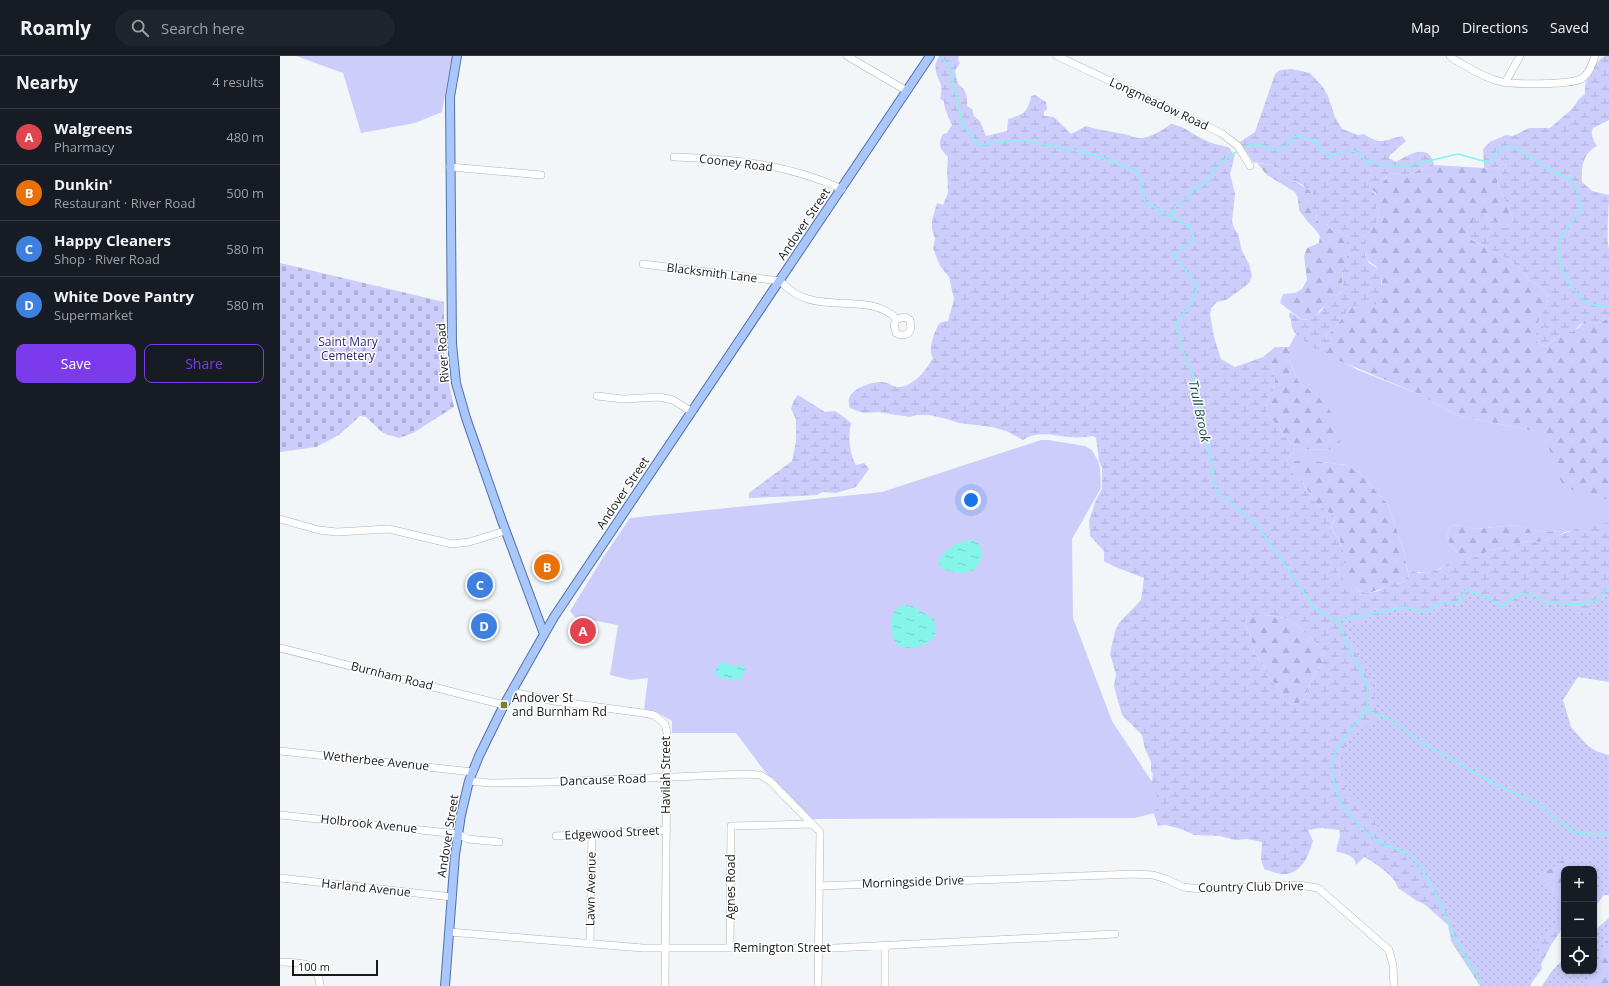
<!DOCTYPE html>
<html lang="en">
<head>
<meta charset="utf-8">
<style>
  body { margin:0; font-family:"Open Sans",sans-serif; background:#20242c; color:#f1f3f6 }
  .controls { position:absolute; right:12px; bottom:12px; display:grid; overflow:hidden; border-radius:8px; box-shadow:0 2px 6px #0003 }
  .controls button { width:36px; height:36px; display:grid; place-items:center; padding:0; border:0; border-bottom:1px solid #363941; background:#171b24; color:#f1f3f6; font:20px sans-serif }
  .scale { position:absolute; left:12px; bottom:10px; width:86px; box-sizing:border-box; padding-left:4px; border:2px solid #18191a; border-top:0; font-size:11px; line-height:14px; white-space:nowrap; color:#18191a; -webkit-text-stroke:3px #fff; paint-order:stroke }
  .you { position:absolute; left:691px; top:444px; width:14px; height:14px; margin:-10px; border:3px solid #fff; border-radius:50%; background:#1a73e8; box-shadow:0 0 0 6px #1a73e833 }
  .badge { display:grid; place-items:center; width:26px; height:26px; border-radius:50%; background:#7c3aed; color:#fff; font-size:13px; font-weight:700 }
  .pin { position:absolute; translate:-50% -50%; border:2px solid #fff; box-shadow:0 1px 4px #0006 }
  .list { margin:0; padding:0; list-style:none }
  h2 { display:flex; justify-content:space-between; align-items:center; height:52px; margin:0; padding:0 16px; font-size:17px }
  h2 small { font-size:13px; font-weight:400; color:#9ea1a6 }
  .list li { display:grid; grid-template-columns:26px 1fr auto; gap:12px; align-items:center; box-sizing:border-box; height:56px; padding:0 16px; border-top:1px solid #363941 }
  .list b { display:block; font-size:15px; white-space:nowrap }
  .list p { margin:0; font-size:13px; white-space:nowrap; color:#9ea1a6 }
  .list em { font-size:13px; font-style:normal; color:#9ea1a6 }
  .actions { display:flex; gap:8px; padding:12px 16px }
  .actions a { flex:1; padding:9px 0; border:1px solid #7c3aed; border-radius:8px; text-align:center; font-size:14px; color:#7c3aed }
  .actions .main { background:#7c3aed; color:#fff }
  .icon { flex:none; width:22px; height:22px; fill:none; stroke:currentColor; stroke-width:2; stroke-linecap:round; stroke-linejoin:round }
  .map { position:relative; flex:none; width:1329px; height:930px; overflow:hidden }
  header { display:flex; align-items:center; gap:24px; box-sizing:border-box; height:56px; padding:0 20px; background:#171b24; border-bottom:1px solid #363941 }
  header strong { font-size:19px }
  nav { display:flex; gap:22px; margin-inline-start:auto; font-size:14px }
  .search { width:280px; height:36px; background:#20242c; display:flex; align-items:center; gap:10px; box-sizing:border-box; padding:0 14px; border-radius:22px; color:#9ea1a6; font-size:15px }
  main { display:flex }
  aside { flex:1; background:#171b24 }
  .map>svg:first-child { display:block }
  .green { fill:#cdcdfc }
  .forest { fill:url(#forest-firs) }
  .wetland { fill:url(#wetland-marsh); fill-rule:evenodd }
  .cemetery { fill:url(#cemetery-stones) }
  .park { fill:url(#park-dots) }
  .water { fill:url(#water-ripples) }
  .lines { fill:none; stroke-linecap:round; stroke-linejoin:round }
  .stream { stroke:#85f4e9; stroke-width:1.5 }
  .minor-casing { stroke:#aeb2b5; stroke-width:8 }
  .major-casing { stroke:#5172aa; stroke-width:10 }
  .minor { stroke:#fff; stroke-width:7 }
  .major { stroke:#a9c7fb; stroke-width:8 }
  .poi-dot { fill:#79802b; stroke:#fff; stroke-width:1.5 }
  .labels { text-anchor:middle; stroke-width:3; stroke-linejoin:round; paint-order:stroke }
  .street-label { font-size:12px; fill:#18191a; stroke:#fff }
  .park-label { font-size:12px; fill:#35277a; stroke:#fff }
  .poi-label { font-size:12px; fill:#18191a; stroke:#fff; text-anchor:start }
  .water-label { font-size:13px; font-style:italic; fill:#1a4c47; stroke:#fff }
</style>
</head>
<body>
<header>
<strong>Roamly</strong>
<div class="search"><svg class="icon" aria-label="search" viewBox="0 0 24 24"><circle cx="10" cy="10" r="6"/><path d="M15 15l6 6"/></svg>Search here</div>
<nav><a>Map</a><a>Directions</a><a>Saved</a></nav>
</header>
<main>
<aside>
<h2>Nearby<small>4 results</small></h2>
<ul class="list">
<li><span class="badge" style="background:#e0444e">A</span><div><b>Walgreens</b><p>Pharmacy</p></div><em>480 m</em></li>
<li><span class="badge" style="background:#e8710a">B</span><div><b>Dunkin'</b><p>Restaurant · River Road</p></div><em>500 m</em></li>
<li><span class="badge" style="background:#3f7fe0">C</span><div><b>Happy Cleaners</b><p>Shop · River Road</p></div><em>580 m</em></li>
<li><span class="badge" style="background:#3f7fe0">D</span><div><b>White Dove Pantry</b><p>Supermarket</p></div><em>580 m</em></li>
</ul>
<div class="actions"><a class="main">Save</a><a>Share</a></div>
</aside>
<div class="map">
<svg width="1329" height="930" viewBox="0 0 1329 930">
  <defs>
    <pattern id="forest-firs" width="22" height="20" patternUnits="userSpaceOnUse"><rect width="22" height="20" fill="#cdcdfc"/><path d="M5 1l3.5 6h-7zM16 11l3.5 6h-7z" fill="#afafd7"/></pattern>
    <pattern id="wetland-marsh" width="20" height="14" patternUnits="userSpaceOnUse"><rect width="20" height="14" fill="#cdcdfc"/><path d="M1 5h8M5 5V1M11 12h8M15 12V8" fill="none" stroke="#afafd7"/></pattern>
    <pattern id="cemetery-stones" width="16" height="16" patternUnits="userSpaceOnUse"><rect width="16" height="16" fill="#cdcdfc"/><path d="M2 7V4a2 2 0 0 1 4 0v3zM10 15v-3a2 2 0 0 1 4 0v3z" fill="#afafd7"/></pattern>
    <pattern id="park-dots" width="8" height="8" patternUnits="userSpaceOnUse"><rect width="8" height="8" fill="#cdcdfc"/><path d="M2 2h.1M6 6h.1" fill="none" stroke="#afafd7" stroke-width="1.8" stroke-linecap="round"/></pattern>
    <pattern id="water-ripples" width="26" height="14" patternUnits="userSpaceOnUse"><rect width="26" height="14" fill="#85f4e9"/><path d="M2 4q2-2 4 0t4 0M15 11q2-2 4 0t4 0" fill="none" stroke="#72d1c7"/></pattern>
  </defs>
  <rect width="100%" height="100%" fill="#f2f6f9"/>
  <path class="green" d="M16,0H172L162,56L135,67L81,77L63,17Z
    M1016,278L1078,314L1141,339L1176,359L1254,375L1262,380L1270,391L1274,409L1293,434L1329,444V466L1285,476L1257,475L1235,469L1195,473L1181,469L1171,470L1166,480L1170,489L1184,503C1171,505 1162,513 1150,516C1142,518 1135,514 1128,516L1123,492L1108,449L1079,416L1066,409L1034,405H1006L1015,393L1049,394L1046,347L1018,325L1009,303V291Z
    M761,384H768L805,390L812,394L818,405L820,412L821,432L792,483L793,562L832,665L884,744L882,755L855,762L530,763L486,717L456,677H392V665L376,656L364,653L368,622L351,624L330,619L338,569L295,561L290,555L324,500L350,462L602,436Z"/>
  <path class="forest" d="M977,107L992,109L1007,122L1027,132L1033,138L1037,164L1046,168L1052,174H1057L1067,181L1068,209L1062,214L1063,234L1040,254L1037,260L1030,264L1021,263L1000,247L1003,238L1015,237L1022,233L1027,224L1024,200L1027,192L1039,187L1040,180L1034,172L1027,165L1019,154L1018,142L1015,136L987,119Z
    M1227,108L1217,125C1221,139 1230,150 1233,165L1225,172L1204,159L1192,168L1187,175L1188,182L1220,199L1239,211L1250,225L1261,231L1269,240L1265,253L1259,262L1261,291L1263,288L1266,291L1280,279L1299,272L1304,265L1317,268L1329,262V444C1314,440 1295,438 1283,428C1280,425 1279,420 1277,417C1269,398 1273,388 1254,375L1176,359L1141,339L1039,296L1047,295L1045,279L1051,276L1072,250L1080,248L1100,234L1102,226L1096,210C1080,202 1086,191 1086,175L1095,170L1099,161L1096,150V137L1091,133L1106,123L1107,118C1116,115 1118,120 1126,119C1131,118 1139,114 1144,112L1149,114L1154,109L1204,112L1212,114L1221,109Z
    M995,291H1009V303L1018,325L1046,347L1056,366L1060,386L1049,394L1015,393L1003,379L998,369L989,362L986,352L988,341L993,336L995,321L988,303L983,301Z
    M1006,405H1034L1066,409L1079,416L1108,449L1123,492L1129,522L1121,527L1109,528L1101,533L1089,537L1082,536L1072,532L1064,526L1057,517C1062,508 1064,493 1059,483C1052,473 1049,474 1055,461L1036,447L1031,438L1025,431L1022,424L1013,420L1006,409Z
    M1181,469L1195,473L1235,469L1257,475L1285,476L1275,481L1260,486L1249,485L1240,487L1233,492L1224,491L1209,495L1195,501L1184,503L1170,489L1166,480L1171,470Z
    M972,559C985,559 1001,559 1012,566C1016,568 1018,572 1022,574C1031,581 1037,587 1044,596L1042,607L1031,625L1023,645L1013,649L1004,644L997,630L988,621L983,608L974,597L970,578L965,569L964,561Z
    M1282,785L1299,813H1284V846L1260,820Z
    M1314,816L1327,835L1314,852Z
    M1329,862V930H1262L1273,914L1279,916L1314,915V883Z"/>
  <path class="wetland" d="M659,0H679L678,4L680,7L675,15L678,28C686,33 688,40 687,50L692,53L694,60L700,65L706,80L727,75L728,63C743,59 748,56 751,40L755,39L766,46L767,53L764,56V60L774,61L791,78L806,70C819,74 831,76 844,78C849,79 854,82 859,82C870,82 883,74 891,68C906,70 915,81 929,86C936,89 943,89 950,92L952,97L955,99L950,118L955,138L952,165L954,172L958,178L962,195L969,208L972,219L970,226L963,232L946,244L937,246L932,251L930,258L934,281L941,303L955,311L983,301L988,303L995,321L993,336L988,341L986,352L989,362L998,369L1003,379L1015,393L1006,405V409L1012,412L1014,420L1022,424L1025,431L1031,438L1036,447L1055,461C1048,476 1053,473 1059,484C1062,490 1064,499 1066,506L1062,509L1057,517C1068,531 1083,542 1100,534C1103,532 1106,530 1108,528C1113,526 1116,528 1121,527C1123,526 1127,524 1129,522L1128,516L1133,515L1139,517L1149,516L1160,513L1172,505L1195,501L1209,495L1224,491H1233L1240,487L1249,485L1260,486L1299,472L1329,466V616L1306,597L1271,653L1309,693L1329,699V808L1314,813L1288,794L1260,820L1284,846V870L1271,889L1250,930H1200L1171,885L1168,869L1144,848L1137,845L1118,832C1116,821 1094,806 1084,801L1076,809C1075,798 1065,799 1056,795L1060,780L1059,774L1042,772L1028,774L1033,785C1029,798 1023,816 1006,818C1000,819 991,815 984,813L981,803L982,786L967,783L955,784L940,780L914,779L904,774L886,769L878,770L874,758C879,746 880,742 871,730L873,718L871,715V706L865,693L862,679L842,659L834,630L836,618L830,598L835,575L839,567L861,544L864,522L833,510L824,505V495L810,480L809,465L816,444L822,433V411L819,405L816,382L813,380C806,381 797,382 790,381C775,380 757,374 743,384L726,375L712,371L679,367L663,362L649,359H636L630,361L598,356L583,357L570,352C569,349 568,345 569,343C570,333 593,325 602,326C608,326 614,332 620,331C635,329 646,314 653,302C647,293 654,279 658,269L662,266L668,265L674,243L669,221L660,210L653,192L655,183L652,173V164L657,147L663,149L668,137L667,114L668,101C660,93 657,89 663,78L667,77L672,69C669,62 664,53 664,45L660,43C661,39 662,33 661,29C657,19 652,11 659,0ZM972,559C985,559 1001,559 1012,566C1016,568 1018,572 1022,574C1031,581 1037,587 1044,596L1042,607L1031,625L1023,645L1013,649L1004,644L997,630L988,621L983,608L974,597L970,578L965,569V561Z
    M1325,0H1329V64L1313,72C1310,78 1313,84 1317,90C1303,97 1301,111 1302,126L1312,135L1329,139C1329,149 1326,187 1329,192V262L1317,268L1304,265L1293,276C1281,276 1275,283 1266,291L1263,288L1261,292L1257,287L1256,275L1259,262L1265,253L1269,240L1261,231L1250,225L1239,211L1220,199L1188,182L1187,175L1192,168L1194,161L1204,159L1225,172L1233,165C1230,150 1221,139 1217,125L1227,108L1221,109L1212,114L1204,112L1203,93L1210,86L1226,79L1233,80L1249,72H1270L1292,53L1299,43L1305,38C1305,35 1305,29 1306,26C1308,18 1318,3 1325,0Z
    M1012,13L1030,17L1043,31L1048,40L1055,61L1062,73L1078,79L1084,78C1101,90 1104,84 1122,80L1126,85L1110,99L1109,102L1116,106C1129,98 1150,86 1154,109L1149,114L1144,112C1139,114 1131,118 1126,119C1118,120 1116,115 1108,118L1101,130L1092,133L1099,144L1096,150L1099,161L1095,170L1086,176L1085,199L1089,207L1101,215C1102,225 1100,233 1102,242L1099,248L1072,250L1051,276L1045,279V283L1049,284L1052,289L1047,295L1039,296C1033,291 1014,279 1012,272C1011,268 1012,265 1009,260L1010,256C1014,258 1018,262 1021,263C1034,268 1044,253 1047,244L1059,238L1063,234L1062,214L1068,209L1066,192L1067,181L1057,174H1052L1046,168H1040L1037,165V159L1032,155L1033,138L1023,129L1007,122L992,109L973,106L960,86L975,76L995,18L1000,14Z
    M518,339L545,356L555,355L564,361L571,367C568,382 569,396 576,409L584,407L589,413L576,431L556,437L542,436L537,439L519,440L469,442V437L512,405L516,386V363L511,353L514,344Z"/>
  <path class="cemetery" d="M0,207L164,246V297L166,314L174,351L133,377L119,382L103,377L86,361L80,360L59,379L36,391L0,396Z"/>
  <path class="park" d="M1191,536L1211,544L1219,550L1239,546L1247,540L1261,543L1264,547L1289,548L1307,560L1312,546L1323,543L1329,538V626L1298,621L1283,644L1291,671L1308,690L1329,703V839H1324L1314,836V813H1293V807L1286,802L1260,820L1279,841L1284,864L1255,886L1262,913L1252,926L1250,930H1203L1185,896L1163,849L1158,834L1152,824L1131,808L1065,733L1060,701L1068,682L1099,662L1092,627L1064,573L1061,563L1066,561L1078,567L1084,561L1097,562L1103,557L1117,556L1126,553L1151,555L1168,547L1179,546L1187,538Z
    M1329,862V881L1314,914V875Z
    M1284,902V915H1313L1307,930H1262L1273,914Z"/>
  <path class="water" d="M691,484L697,486C706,497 700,516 684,517C677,517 667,515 660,511L658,505C668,491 674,487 691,484Z
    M622,549L632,550L654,563L656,576L652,584C642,590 626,597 616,587C609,574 608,558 622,549Z
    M444,606L454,611L460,609L464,610L465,614L461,623C455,626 441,623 435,618L437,610Z"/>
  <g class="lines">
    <path class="stream" d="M659,0L669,9L683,69L698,89L743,84L811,98L858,115L865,146L910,171L914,184L893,199L918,230L910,249L896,267L902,293L916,328L936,434L978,470L1035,553L1057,565L1124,551L1145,556L1162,546H1178L1186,534L1209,542L1222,550L1242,537L1256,540L1262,546L1301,549L1319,543L1326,534L1329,535
      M965,91C980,83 984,93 998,95C1009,91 1008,83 1017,80L1036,85L1042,95L1049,101L1061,95L1067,96L1073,95L1080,98L1085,104L1098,108L1122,111L1178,98L1203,105L1213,104C1216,94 1219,92 1228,90C1243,95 1254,104 1266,112C1273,116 1282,119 1290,122C1294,130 1301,142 1301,151C1300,160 1285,172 1281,181C1272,201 1283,222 1297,237C1300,240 1304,245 1308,247C1314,250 1322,250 1329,251
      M890,160L896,150L911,138L912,134L923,129L933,115L949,100L956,96
      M1057,565C1062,576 1066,586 1071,596C1076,609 1087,623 1088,638C1091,663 1063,675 1055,697C1052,706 1053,720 1055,730C1060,754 1081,774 1101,787C1110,792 1121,793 1129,799C1148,816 1161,848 1170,871C1176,886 1185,900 1193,914L1197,917V923L1201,930
      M1085,654L1109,663L1141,686L1215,728L1259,748L1269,756L1279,768L1287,769L1293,776L1320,778L1329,776"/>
    <g class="minor-casing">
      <path id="minor" d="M567,0L627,35
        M777,0L941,77L958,90L970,110
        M1170,0L1173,3C1187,10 1202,21 1218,25C1231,29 1288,29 1301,23C1309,19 1312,8 1315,0
        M1225,27L1240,0
        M394,101C451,103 509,108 562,133
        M170,111L261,119
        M363,208L500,225C507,232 515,239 525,242C554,253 593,239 617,263L614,269L616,277C623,281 629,279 631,272L630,264L625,261L617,263
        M317,340L343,343L380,341L393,344L412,356
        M0,463L39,474L57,476L109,473L172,488L189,486L225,475
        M0,592L224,649
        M232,636L274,645L363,657L374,659L385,668L387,677L385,930
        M0,695L193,716
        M189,725L209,727L271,726L465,718L480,719L490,725L540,776L538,930
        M0,759L178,778L188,783L219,786
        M276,780L387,774
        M0,822L172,841
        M539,830L854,818L873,819L886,823L903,831L921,833L1019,829L1038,832L1109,894L1113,909L1114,930
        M169,876L363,892H555L835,878
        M310,888L312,778
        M450,892L451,770L531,768
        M0,906C20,907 38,904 40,930
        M605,930V890"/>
    </g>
    <g class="major-casing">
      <path id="major" d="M177,0L170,41L172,288L176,327L186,362L222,465L264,578
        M165,930L175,799L181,759L189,725L199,700L224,649L274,561L650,0"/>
    </g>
    <use href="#minor" class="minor"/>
    <use href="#major" class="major"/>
  </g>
  <rect class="poi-dot" x="220" y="645" width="8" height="8" rx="2"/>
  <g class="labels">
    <g class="street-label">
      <text transform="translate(879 48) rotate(25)" y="4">Longmeadow Road</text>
      <text transform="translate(456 107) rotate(7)" y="4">Cooney Road</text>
      <text transform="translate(524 168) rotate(-56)" y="4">Andover Street</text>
      <text transform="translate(432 217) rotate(7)" y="4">Blacksmith Lane</text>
      <text transform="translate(163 297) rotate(-94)" y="4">River Road</text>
      <text transform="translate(343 437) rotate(-56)" y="4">Andover Street</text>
      <text transform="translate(112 620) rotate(14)" y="4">Burnham Road</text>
      <text transform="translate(96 705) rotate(6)" y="4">Wetherbee Avenue</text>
      <text transform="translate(386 719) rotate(-90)" y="4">Havilah Street</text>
      <text transform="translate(323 724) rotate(-2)" y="4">Dancause Road</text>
      <text transform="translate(89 768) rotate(6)" y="4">Holbrook Avenue</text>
      <text transform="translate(332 777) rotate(-3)" y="4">Edgewood Street</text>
      <text transform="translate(168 780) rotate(-81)" y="4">Andover Street</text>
      <text transform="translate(633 826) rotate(-2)" y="4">Morningside Drive</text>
      <text transform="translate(451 831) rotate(-90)" y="4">Agnes Road</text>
      <text transform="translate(971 831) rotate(-1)" y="4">Country Club Drive</text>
      <text transform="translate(86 832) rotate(6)" y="4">Harland Avenue</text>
      <text transform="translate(311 833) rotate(-89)" y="4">Lawn Avenue</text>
      <text x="502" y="896">Remington Street</text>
    </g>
    <g class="park-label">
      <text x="68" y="290">Saint Mary<tspan x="68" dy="14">Cemetery</tspan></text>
    </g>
    <g class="poi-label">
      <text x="232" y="646">Andover St<tspan x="232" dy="14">and Burnham Rd</tspan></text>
    </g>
    <g class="water-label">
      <text transform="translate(920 355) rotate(78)" y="5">Trull Brook</text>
    </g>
  </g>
</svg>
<div class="controls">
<button>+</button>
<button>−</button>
<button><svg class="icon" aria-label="locate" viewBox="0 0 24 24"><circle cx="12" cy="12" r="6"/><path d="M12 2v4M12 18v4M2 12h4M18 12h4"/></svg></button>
</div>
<div class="scale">100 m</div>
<div class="you"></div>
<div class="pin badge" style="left:303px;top:575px;background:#e0444e">A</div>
<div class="pin badge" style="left:267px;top:511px;background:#e8710a">B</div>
<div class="pin badge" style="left:200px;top:529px;background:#3f7fe0">C</div>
<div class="pin badge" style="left:204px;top:570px;background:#3f7fe0">D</div>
</div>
</main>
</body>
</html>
